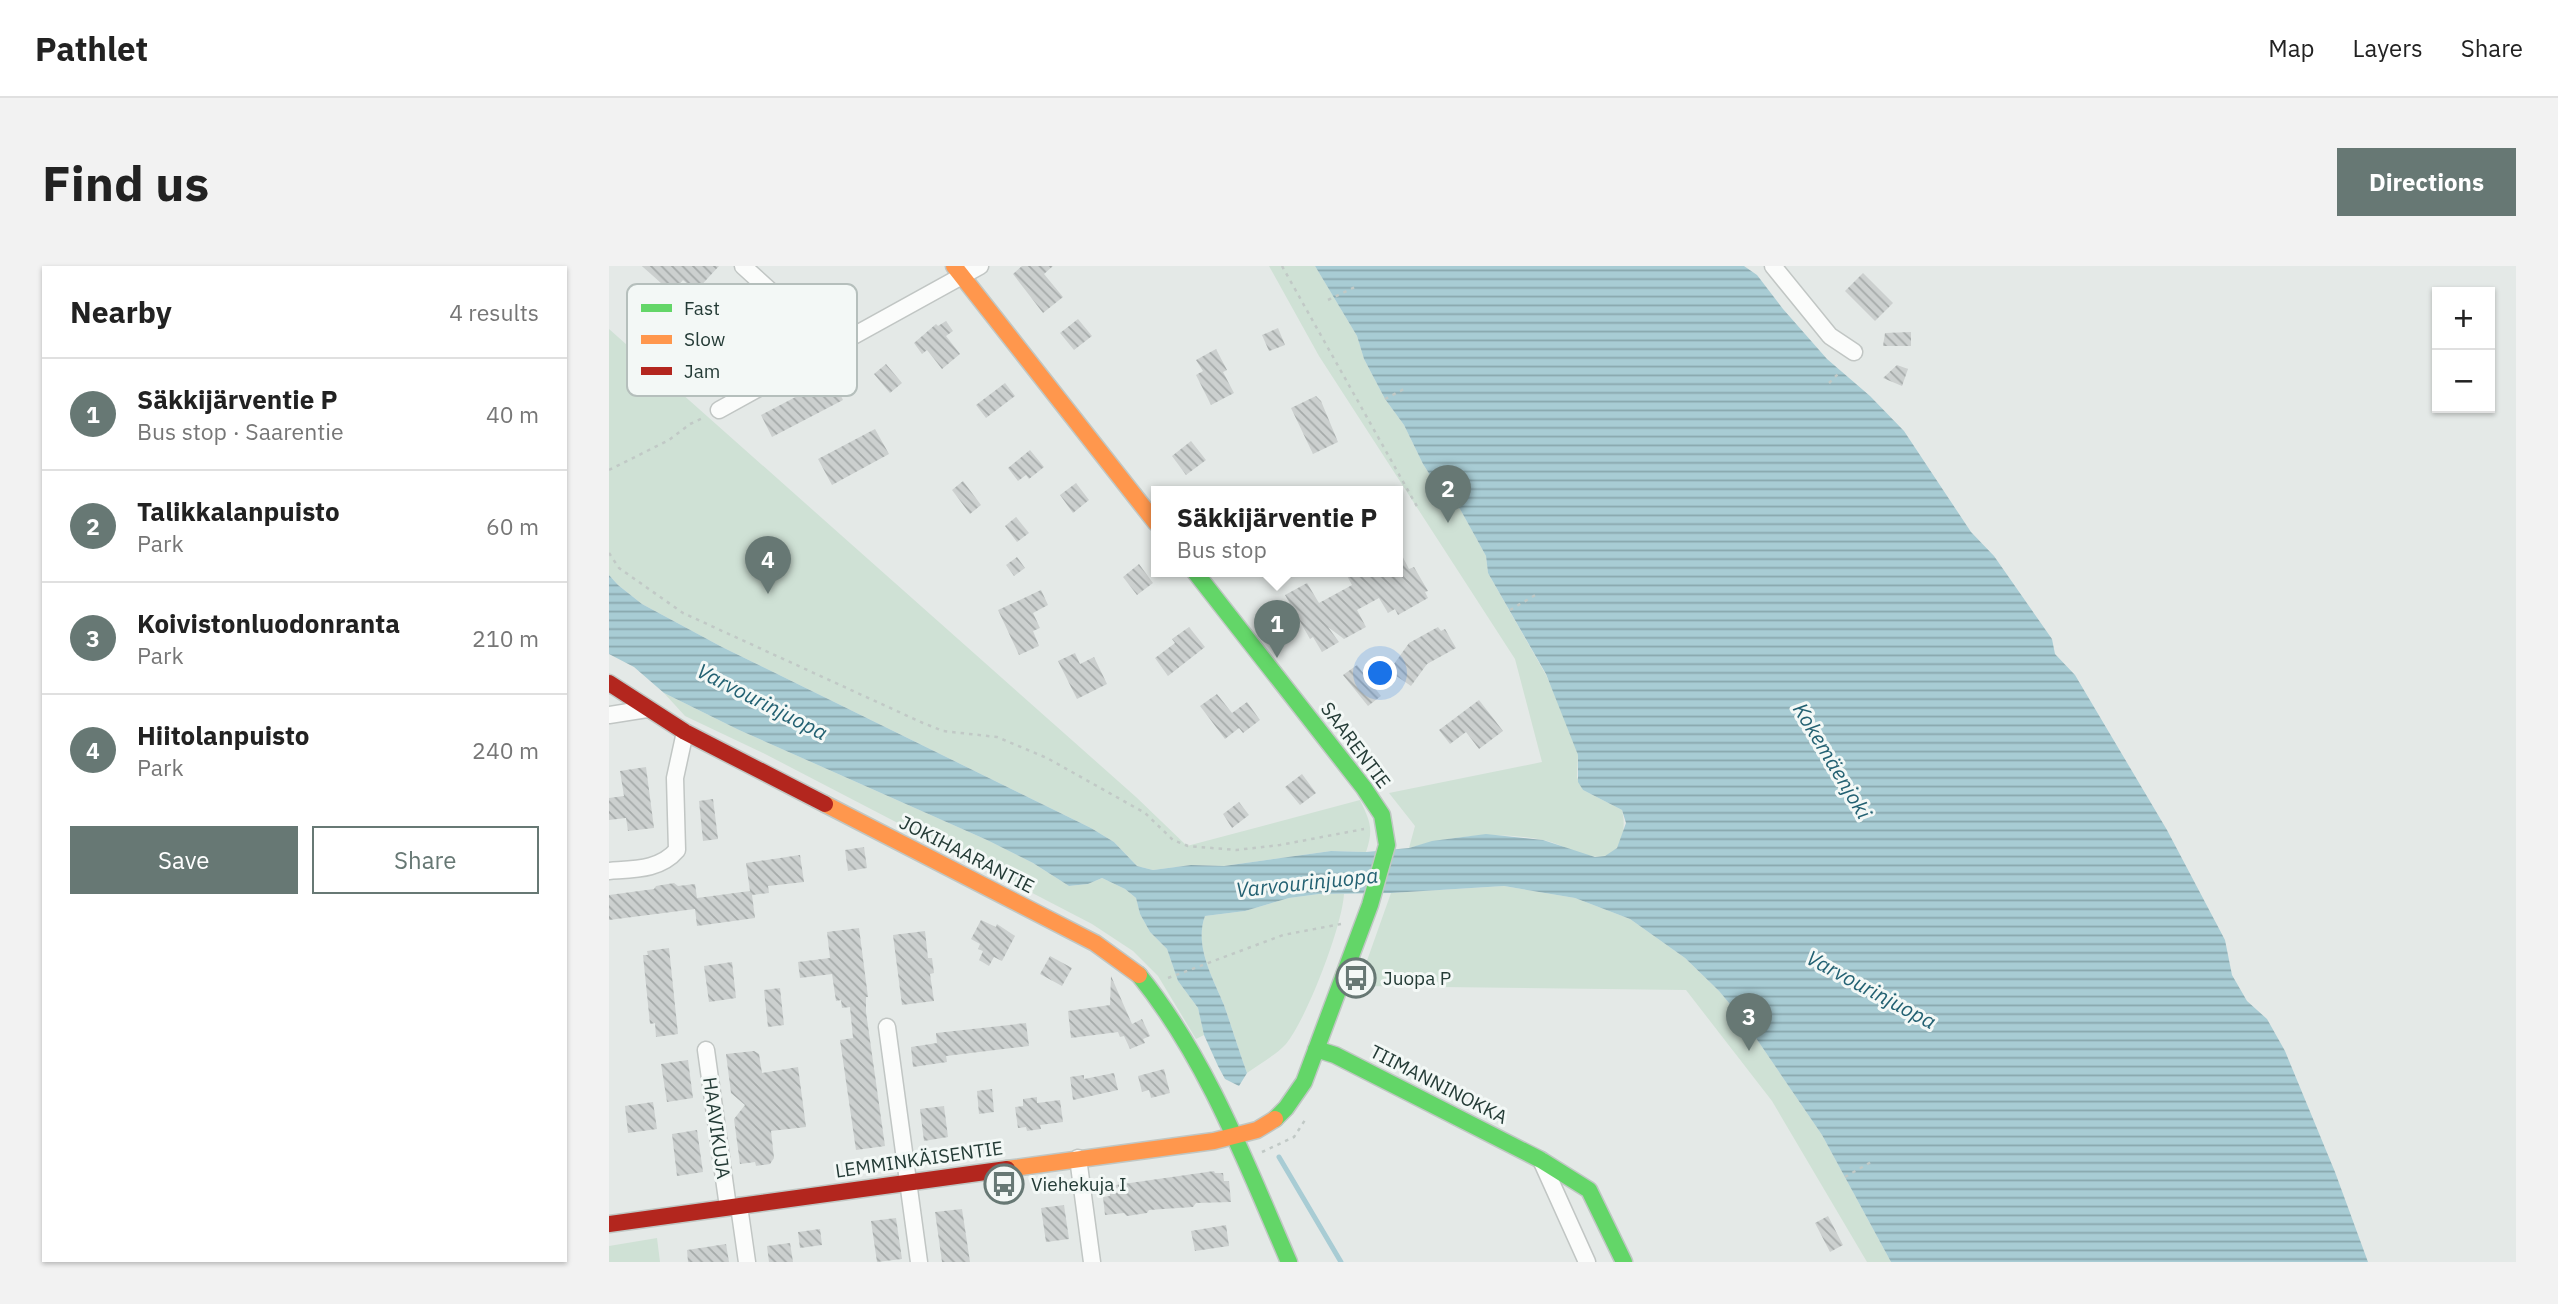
<!DOCTYPE html>
<html lang="en">
<head>
<meta charset="utf-8">
<style>
  body { margin:0; font-family:"IBM Plex Sans",sans-serif; background:#f2f2f2; color:#222 }
  .controls { position:absolute; right:21px; top:21px; display:grid; overflow:hidden; border-radius:0px; box-shadow:0 2px 5px #0004 }
  .controls button { width:63px; height:63px; display:grid; place-items:center; padding:0; border:0; border-bottom:2px solid #e0e0e0; background:#fff; color:#222; font:35px sans-serif }
  .you { position:absolute; left:772px; top:408px; width:24px; height:24px; margin:-18px; border:5px solid #fff; border-radius:50%; background:#1a73e8; box-shadow:0 0 0 10px #1a73e833 }
  .badge { display:grid; place-items:center; width:46px; height:46px; border-radius:50%; background:#677874; color:#fff; font-size:23px; font-weight:700 }
  .pin { position:absolute; translate:-50% -58px; filter:drop-shadow(0 2px 4px #0008) }
  .pin::after { content:''; position:absolute; top:37px; width:24px; height:21px; background:inherit; clip-path:polygon(0 0,100% 0,50% 100%) }
  .popup { position:absolute; left:542px; top:220px; width:252px; height:91px; box-sizing:border-box; display:grid; place-content:center; border-radius:0px; background:#fff; filter:drop-shadow(0 2px 5px #0005); font-size:23px; white-space:nowrap; color:#767676 }
  .popup b { font-size:26px; color:#222 }
  .popup::after { content:''; position:absolute; left:50%; top:100%; margin-left:-14px; border:14px solid transparent; border-top-color:#fff }
  .list { margin:0; padding:0; list-style:none }
  h2 { display:flex; justify-content:space-between; align-items:center; height:91px; margin:0; padding:0 28px; font-size:30px }
  h2 small { font-size:23px; font-weight:400; color:#767676 }
  .list li { display:grid; grid-template-columns:46px 1fr auto; gap:21px; align-items:center; box-sizing:border-box; height:112px; padding:0 28px; border-top:2px solid #e0e0e0 }
  .list b { display:block; font-size:26px; white-space:nowrap }
  .list p { margin:0; font-size:23px; white-space:nowrap; color:#767676 }
  .list em { font-size:23px; font-style:normal; color:#767676 }
  .actions { display:flex; gap:14px; padding:21px 28px }
  .actions a { flex:1; padding:16px 0; border:2px solid #677874; border-radius:0px; text-align:center; font-size:24px; color:#677874 }
  .actions .main { background:#677874; color:#fff }
  .map { position:relative; flex:none; width:1907px; height:996px; overflow:hidden; border-radius:0px }
  header { display:flex; align-items:center; gap:42px; box-sizing:border-box; height:98px; padding:0 35px; background:#fff; border-bottom:2px solid #e0e0e0 }
  header strong { font-size:33px }
  nav { display:flex; gap:38px; margin-inline-start:auto; font-size:24px }
  .intro { display:flex; align-items:center; justify-content:space-between; box-sizing:border-box; height:168px; padding:0 42px }
  h1 { margin:0; font-size:49px }
  .button { padding:18px 32px; border-radius:0px; background:#677874; color:#fff; font-size:24px; font-weight:700 }
  main { display:flex; gap:42px; padding:0 42px }
  aside { flex:1; background:#fff; border-radius:0px; box-shadow:0 2px 5px #0004 }
  .map>svg:first-child { display:block }
  .green { fill:#cfe1d5 }
  .water { fill:url(#water-rules) }
  .lines { fill:none; stroke-linecap:round; stroke-linejoin:round }
  .stream { stroke:#a8ccd4; stroke-width:5 }
  .building { fill:url(#building-back-hatch) }
  .street-casing { stroke:#c1c6c4; stroke-width:19 }
  .fast-casing { stroke:#c0c7c4; stroke-width:19 }
  .slow-casing { stroke:#c0c7c4; stroke-width:19 }
  .jam-casing { stroke:#c0c7c4; stroke-width:19 }
  .path { stroke:#c1c9c6; stroke-width:2.5; stroke-dasharray:3.5 5; stroke-linecap:butt }
  .street { stroke:#fbfcfb; stroke-width:16 }
  .fast { stroke:#63d668; stroke-width:16 }
  .slow { stroke:#ff974d; stroke-width:16 }
  .jam { stroke:#b3261e; stroke-width:16 }
  .labels { text-anchor:middle; stroke-width:6; stroke-linejoin:round; paint-order:stroke }
  .street-label { font-size:19px; fill:#243b36; stroke:#f3f8f6 }
  .poi-label { font-size:19px; fill:#243b36; stroke:#f3f8f6; text-anchor:start }
  .water-label { font-size:21px; font-style:italic; fill:#236172; stroke:#f3f8f6 }
  .key { fill:#f3f8f6; stroke:#b5bfbc; stroke-width:2 }
  .key-label { font-size:19px; fill:#243b36 }
</style>
</head>
<body>
<header>
<strong>Pathlet</strong>
<nav><a>Map</a><a>Layers</a><a>Share</a></nav>
</header>
<div class="intro"><h1>Find us</h1><a class="button">Directions</a></div>
<main>
<aside>
<h2>Nearby<small>4 results</small></h2>
<ul class="list">
<li><span class="badge">1</span><div><b>Säkkijärventie P</b><p>Bus stop · Saarentie</p></div><em>40 m</em></li>
<li><span class="badge">2</span><div><b>Talikkalanpuisto</b><p>Park</p></div><em>60 m</em></li>
<li><span class="badge">3</span><div><b>Koivistonluodonranta</b><p>Park</p></div><em>210 m</em></li>
<li><span class="badge">4</span><div><b>Hiitolanpuisto</b><p>Park</p></div><em>240 m</em></li>
</ul>
<div class="actions"><a class="main">Save</a><a>Share</a></div>
</aside>
<div class="map">
<svg width="1907" height="996" viewBox="0 0 1907 996">
  <defs>
    <pattern id="water-rules" width="6" height="5" patternUnits="userSpaceOnUse" patternTransform="scale(1.75)"><rect width="6" height="5" fill="#a8ccd4"/><path d="M0 2.5h6" fill="none" stroke="#89a7ad"/></pattern>
    <pattern id="building-back-hatch" width="6" height="6" patternUnits="userSpaceOnUse" patternTransform="scale(1.75)"><rect width="6" height="6" fill="#ccd0cf"/><path d="M-1 5l2 2M0 0l6 6M5-1l2 2" fill="none" stroke="#a5aaa9"/></pattern>
  </defs>
  <rect width="100%" height="100%" fill="#e4e9e7"/>
  <path class="green" d="M660,0H706L748,70L755,93L776,133L795,159L814,198L833,228L851,243L866,270L877,290L879,307L937,409L963,468L969,489L968,511L974,524L1013,544C1017,559 1015,585 996,590C980,595 951,577 934,574C889,565 844,569 800,582L806,560L780,527L933,496L906,393L710,90Z
    M0,63L527,531L578,580L751,534C761,555 765,563 757,586L722,585L615,600L582,599L544,604L528,600L505,576L482,562L113,381L33,338L9,319L0,309Z
    M55,427L130,464L378,574L424,597L460,620L479,618L493,612L516,623L527,632L531,648L541,666L558,683L569,715L589,742L595,769L587,773L549,710L524,685L483,658L158,489L76,450Z
    M895,620L966,632L1021,653L1076,692L1110,725L1136,756L1213,869L1282,996H1258L1163,835L1077,724L749,720L782,627Z
    M710,628H735C733,661 698,752 677,778C667,789 650,798 638,807C630,785 623,762 615,739C604,712 585,680 596,650L636,645L680,632Z
    M48,972L51,996H0V980Z"/>
  <path class="water" d="M706,0H1135L1148,9L1174,43L1218,93L1261,130L1295,165L1362,266L1385,290L1443,373L1446,388L1466,409L1558,564L1616,674L1623,709L1638,735L1658,753L1676,785L1726,906L1759,996H1282L1213,869L1136,756L1110,725L1076,692L1021,653L966,632L895,620L782,627L710,628L680,632L636,645L596,650C585,680 604,712 615,739C623,762 630,785 638,807L630,820L616,813L609,800L595,769L589,742L569,715L558,683L541,666L531,648L527,632L516,623L493,612L479,618L460,620L424,597L378,574L130,464L55,427L25,401L0,388V309L9,319L33,338L113,381L482,562L505,576L528,600L544,604L582,599L615,600L722,585L757,586L800,582L823,575L877,568L934,574L986,591L996,590L1008,582L1017,557L1013,544L974,524L969,516V489L937,408L879,307L877,290L866,270L851,243L833,228L814,198L795,159L776,133L755,93L748,70Z"/>
  <g class="lines">
    <path class="stream" d="M670,891L732,996"/>
  </g>
  <path class="building" d="M33,0H110L87,25L74,14L63,27Z
    M413,0H444L435,8L454,31L434,47L404,8Z
    M1254,7L1284,37L1266,55L1236,25Z
    M135,31L145,52L74,87L80,98L65,106L47,75Z
    M469,53L483,70L465,84L451,67Z
    M337,55L344,65L337,70L351,88L333,103L318,84L313,88L305,77L327,58L329,60Z
    M669,62L676,79L660,85L653,69Z
    M1302,66V80H1274L1276,67Z
    M607,83L618,104L614,106L625,127L602,139L587,109L594,105L587,94Z
    M277,98L293,117L281,127L265,108Z
    M1288,99L1299,103L1293,120L1274,112Z
    M223,112L234,134L163,171L152,149Z
    M396,117L406,130L377,152L367,139Z
    M707,130L712,135L729,176L704,188L682,142Z
    M266,163L280,188L223,219L209,193Z
    M582,175L597,194L577,209L563,190Z
    M421,184L435,201L420,213L417,209L409,215L399,202Z
    M354,215L372,239L361,248L343,224Z
    M467,217L480,234L464,247L451,229Z
    M407,251L420,267L408,276L396,260Z
    M789,282L800,303L805,301L819,325L816,326L819,332L789,349L786,343L779,347L770,332L748,344L757,361L735,373L719,361L730,376L713,386L704,371L701,373L676,329L698,317L710,337L743,319L736,306H789Z
    M408,291L416,302L405,310L397,299Z
    M530,298L544,317L528,329L514,311Z
    M432,324L439,339L424,347L431,362L424,365L430,380L410,389L389,344Z
    M580,361L596,381L559,410L546,392L566,377L563,373Z
    M829,361L832,365L836,363L847,382L818,398L802,420L780,405L800,377Z
    M466,387L471,398L485,391L498,418L468,433L449,395Z
    M748,399L772,430L759,440L734,409Z
    M608,428L623,447L638,436L651,454L634,467L630,462L616,473L591,440Z
    M870,434L894,465L870,483L857,466L841,478L830,464Z
    M37,501L45,562L19,565L17,552L0,554V532L15,530L11,505Z
    M693,508L707,527L691,539L676,521Z
    M104,533L109,573L94,575L90,535Z
    M630,536L640,549L623,562L614,548Z
    M255,581L258,602L239,605L236,584Z
    M191,589L195,616L159,620L160,627L143,629L146,652L88,660L86,643L0,654V629L45,623L47,620L65,617L69,620L86,618L88,632L141,625L137,597Z
    M372,654L387,661L388,658L406,670L393,695L385,691L380,700L370,694L374,685L369,683L371,678L362,673Z
    M250,662L259,731H257V746L276,880L247,884L231,774L244,772L241,741L233,742L232,734L227,735L223,708L191,712L189,696L221,692L218,666Z
    M316,665L319,692H323L325,707L321,708L325,735L293,739L284,669Z
    M60,682L69,768L47,771L46,757L41,758L34,689H39L38,685Z
    M441,690L463,702L453,720L431,708Z
    M123,696L127,732L100,736L95,700Z
    M502,710L523,758L533,753L541,770L534,773L536,777L521,783L515,770L511,771L509,766L462,772L459,745L501,739Z
    M171,722L175,759L159,761L155,724Z
    M417,757L420,780L337,790L338,796L304,801L302,781L328,777L327,767Z
    M145,785L150,788L153,807L189,801L197,861L162,865L165,892L161,898L147,900L146,896L131,898L125,853L136,839L122,827L117,788Z
    M79,794L84,832L58,836L52,798Z
    M555,803L561,827L542,832L540,824L533,826L529,810Z
    M505,807L509,824L464,834L461,811L475,809V813Z
    M383,823L385,846L370,848L368,825Z
    M428,831V837L451,834L454,856L431,859L432,863L418,865L417,861L409,862L406,841L414,840V833Z
    M44,836L48,863L19,867L16,840Z
    M335,840L339,871L315,875L311,843Z
    M88,864L94,906L68,910L63,868Z
    M605,905L606,907H614L615,915H620L622,936L587,937L584,941L540,944L538,947L518,950L515,947L496,949L494,931L501,930L500,920Z
    M455,939L460,973L437,976L432,942Z
    M353,943L361,996H333L326,946Z
    M1219,950L1234,979L1221,986L1206,957Z
    M287,952L293,993L268,996L262,955Z
    M617,959L620,980L586,985L582,965Z
    M211,963L213,979L191,982L189,966Z
    M181,977L184,996H160L158,980Z
    M117,978L120,996H79L78,984Z"/>
  <g class="lines">
    <g class="street-casing">
      <path id="street" d="M134,0L223,81
        M1164,0L1221,70L1245,86
        M110,144L371,0
        M0,449L38,443
        M0,605C25,603 51,604 68,584L66,512L76,466
        M278,761L310,996
        M97,784L119,941
        M469,892L483,996
        M932,894L978,996
        M130,940L138,996"/>
    </g>
    <g class="fast-casing">
      <path id="fast" d="M586,306L755,522L773,549L778,579L761,639L695,816L677,842L666,853
        M530,709C598,793 637,897 680,996
        M707,783L726,789L932,894L980,924L1015,996"/>
    </g>
    <g class="slow-casing">
      <path id="slow" d="M345,0L547,257
        M216,538L486,677L530,709
        M398,903L605,875L648,864L666,853"/>
    </g>
    <g class="jam-casing">
      <path id="jam" d="M0,417L76,466L216,538
        M0,958L398,903"/>
    </g>
    <path class="path" d="M673,0L810,244
      M719,34L746,21
      M1220,117L1232,105
      M776,133L795,123
      M0,204L60,174L81,158L94,152
      M0,287L10,302L74,347L314,457L334,465L388,471L438,492L536,547L564,574L579,580L627,584L671,579L755,563
      M901,344L928,328
      M559,712L674,669L732,658
      M653,886L685,871L698,851
      M1236,911L1262,896"/>
    <use href="#street" class="street"/>
    <use href="#fast" class="fast"/>
    <use href="#slow" class="slow"/>
    <use href="#jam" class="jam"/>
  </g>
  <defs>
    <g id="bus-ring" transform="scale(2.0125)"><circle r="9.5" fill="#f3f8f6" stroke="#677874" stroke-width="1.5"/><path d="M-5-6H5V4H4V6H2V4H-2V6H-4V4H-5ZM-3.5-4V0h7V-4ZM-3.5 1.2v1.5H-2V1.2ZM2 1.2v1.5H3.5V1.2Z" fill="#677874"/></g>
  </defs>
  <g fill-rule="evenodd">
    <use href="#bus-ring" x="747" y="712"/>
    <use href="#bus-ring" x="395" y="918"/>
  </g>
  <g class="labels">
    <g class="street-label">
      <text transform="translate(747 479) rotate(53)" y="7">SAARENTIE</text>
      <text transform="translate(358 588) rotate(27)" y="7">JOKIHAARANTIE</text>
      <text transform="translate(830 818) rotate(27)" y="7">TIIMANNINOKKA</text>
      <text transform="translate(108 862) rotate(82)" y="7">HAAVIKUJA</text>
      <text transform="translate(310 893) rotate(-8)" y="7">LEMMINKÄISENTIE</text>
    </g>
    <g class="poi-label">
      <text x="774" y="719">Juopa P</text>
      <text x="422" y="925">Viehekuja I</text>
    </g>
    <g class="water-label">
      <text transform="translate(153 436) rotate(27)" y="7">Varvourinjuopa</text>
      <text transform="translate(1223 495) rotate(59)" y="7">Kokemäenjoki</text>
      <text transform="translate(698 617) rotate(-6)" y="7">Varvourinjuopa</text>
      <text transform="translate(1262 724) rotate(28)" y="7">Varvourinjuopa</text>
    </g>
  </g>
  <rect x="18" y="18" width="230" height="112" rx="10" class="key"/>
  <rect x="32" y="38" width="31" height="8" fill="#63d668"/>
  <rect x="32" y="69" width="31" height="9" fill="#ff974d"/>
  <rect x="32" y="101" width="31" height="8" fill="#b3261e"/>
  <g class="key-label">
    <text x="75" y="49">Fast</text>
    <text x="75" y="80">Slow</text>
    <text x="75" y="112">Jam</text>
  </g>
</svg>
<div class="controls">
<button>+</button>
<button>−</button>
</div>
<div class="you"></div>
<div class="pin badge" style="left:668px;top:392px">1</div>
<div class="popup"><b>Säkkijärventie P</b>Bus stop</div>
<div class="pin badge" style="left:839px;top:257px">2</div>
<div class="pin badge" style="left:1140px;top:785px">3</div>
<div class="pin badge" style="left:159px;top:328px">4</div>
</div>
</main>
</body>
</html>
